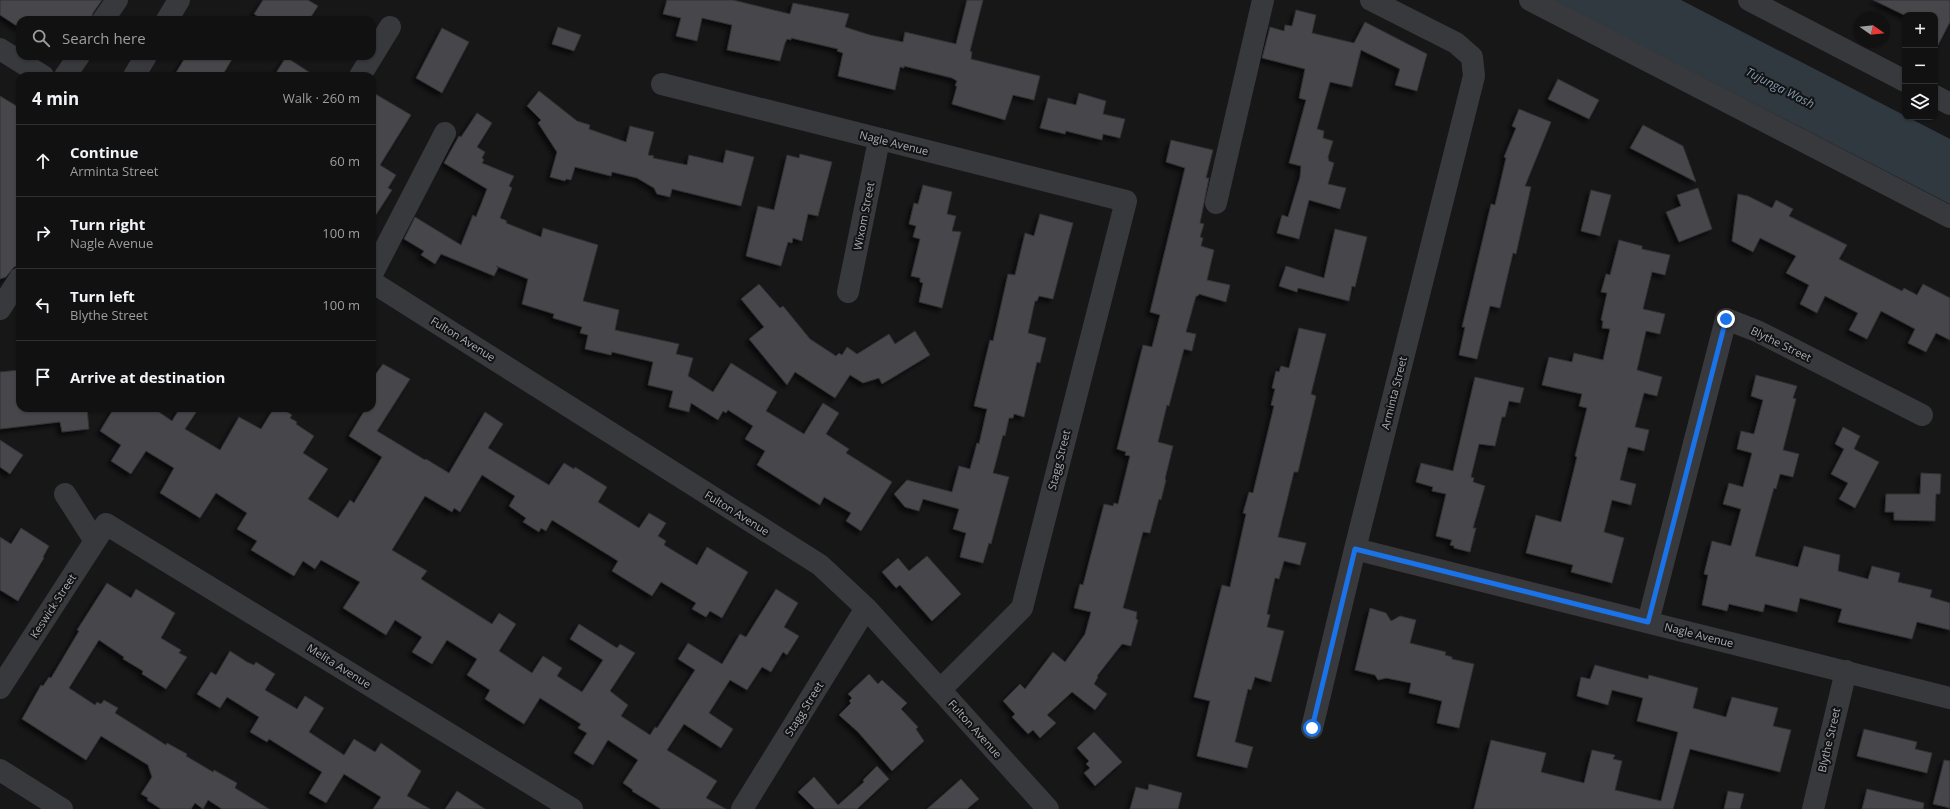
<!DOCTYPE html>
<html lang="en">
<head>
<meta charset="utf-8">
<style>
  body { margin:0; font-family:"Open Sans",sans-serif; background:#1e1f20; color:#f1f3f6 }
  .controls { position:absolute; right:12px; top:12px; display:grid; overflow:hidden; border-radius:8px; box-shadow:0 1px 3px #0004 }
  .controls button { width:36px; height:36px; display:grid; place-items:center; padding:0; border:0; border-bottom:1px solid #303132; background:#111112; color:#f1f3f6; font:20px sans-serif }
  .compass { position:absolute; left:1854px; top:12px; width:36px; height:36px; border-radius:50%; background:#111112; box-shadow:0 1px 3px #0004; rotate:104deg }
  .stop { position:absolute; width:12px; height:12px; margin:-9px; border:3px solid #1a73e8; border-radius:50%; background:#fff }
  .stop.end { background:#1a73e8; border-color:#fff; box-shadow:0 1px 4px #0008 }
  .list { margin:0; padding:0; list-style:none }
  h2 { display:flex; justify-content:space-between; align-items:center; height:52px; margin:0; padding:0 16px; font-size:17px }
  h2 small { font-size:13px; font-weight:400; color:#9c9d9f }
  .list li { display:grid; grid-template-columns:26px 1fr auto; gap:12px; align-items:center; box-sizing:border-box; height:72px; padding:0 16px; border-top:1px solid #303132 }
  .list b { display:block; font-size:15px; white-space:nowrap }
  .list p { margin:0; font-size:13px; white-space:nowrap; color:#9c9d9f }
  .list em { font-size:13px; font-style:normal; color:#9c9d9f }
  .icon { flex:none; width:22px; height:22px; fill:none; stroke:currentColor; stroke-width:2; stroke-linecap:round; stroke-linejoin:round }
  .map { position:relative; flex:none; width:1950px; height:809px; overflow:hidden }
  .search { position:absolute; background:#111112; box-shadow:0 1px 3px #0004; left:16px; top:16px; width:360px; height:44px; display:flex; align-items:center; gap:10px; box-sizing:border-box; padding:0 14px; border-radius:12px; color:#9c9d9f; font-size:15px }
  .panel { position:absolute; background:#111112; box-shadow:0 1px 3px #0004; left:16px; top:72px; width:360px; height:340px; border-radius:12px }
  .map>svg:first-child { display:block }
  .water { fill:#313940 }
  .building { fill:#46474b; stroke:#313134; filter:url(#shadow) }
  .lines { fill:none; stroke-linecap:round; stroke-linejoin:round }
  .minor { stroke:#38393d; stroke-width:22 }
  .route { stroke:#1a73e8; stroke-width:5 }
  .labels { text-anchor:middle; stroke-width:4; stroke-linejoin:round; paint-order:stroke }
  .street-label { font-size:11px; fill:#aaadb7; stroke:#121213 }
  .water-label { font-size:12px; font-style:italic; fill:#8399af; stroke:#121213 }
</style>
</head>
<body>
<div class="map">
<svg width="1950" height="809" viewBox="0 0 1950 809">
  <defs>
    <filter id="shadow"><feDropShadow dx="-3.5" dy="3.5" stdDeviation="2" flood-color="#0009"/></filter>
  </defs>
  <rect width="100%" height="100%" fill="#171718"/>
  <path class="water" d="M1552,0H1681L1950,139V204Z"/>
  <path class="building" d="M0,0H102L93,13L91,20H20V28L0,15Z
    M263,0H308L318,6L309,20H264L254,14Z
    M667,0H733L790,14L793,3L849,14L845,27L870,35L903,42L905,32L956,44L967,0H983L970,51L972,52L971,59L1040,76L1034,100L1013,95L1005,120L952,104L957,86H955L957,81L952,78L904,66V68L900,67L895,90L838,76L843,53L837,51L838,49L791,38V40L787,39L785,43L780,61L727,50L732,25L702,18L697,41L676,36L681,18L663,14Z
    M1873,0H1950V22L1935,51V15H1904Z
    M1296,10L1316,15L1312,33L1354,43L1365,22L1427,54L1417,91L1395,85L1400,69L1361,50L1352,87L1330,82L1317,129L1324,131L1323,138L1333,141L1328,157L1329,161L1334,163L1328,184L1346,188L1340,209L1309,200L1299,239L1277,233L1282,215L1288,217L1300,177L1301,166L1289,163L1306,100L1299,98L1305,69L1262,58L1270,27L1284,31L1285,25L1292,26Z
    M558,27L581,35L574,51L552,44Z
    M442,28L469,42L442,93L416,78Z
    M186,56H234L222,76H174Z
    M286,57L315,76H274Z
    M1558,79L1599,100L1589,119L1548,99Z
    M539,91L577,121L590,125L589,129L626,142L630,126L654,132L648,155L654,156L653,158L687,165L689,155L723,163L726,150L754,157L741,206L672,189L670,197L657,194L654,188L637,178L612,172L611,176L575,167L571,180L566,179L565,181L550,177L557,152L538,123L541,120L527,106Z
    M372,92L411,115L380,165L396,175L388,188L392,190L372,221Z
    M1079,93L1106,101L1103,114L1125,119L1120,138L1103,134L1102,140L1066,131L1065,134L1040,128L1048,98L1076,105Z
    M0,96L20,108V265L14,267L6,277L0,279Z
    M1519,109L1551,122L1525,186L1531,187L1516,254L1513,253L1500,308L1490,306L1477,359L1459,355L1465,327H1462L1491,204L1495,205L1506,158L1504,157L1516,128L1512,126Z
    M477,113L492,123L477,147L485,152L482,158L484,160L482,163L514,176L509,186L512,188L500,218L507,221L506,223L541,237L543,228L598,245L583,301L619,310L615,330L679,344L676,354L693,358L688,376L713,392L731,363L777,392L766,411L804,434L823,403L839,413L826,434L849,449L846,453L892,482L861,531L846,521L851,513L824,497L820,505L757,465L765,451L745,439L753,426L728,410L726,413L723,411L718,420L691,403L689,412L669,407L673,391L648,385L653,362L612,352L611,355L585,349L588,335L580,333L582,327L553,318L554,314L522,304L528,279L496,266L498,268L494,276L441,254L435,264L421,255L424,251L404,239L415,217L461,245L473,215L476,217L487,189L444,163L459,136L461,137Z
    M1643,125L1683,146L1696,182L1630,148Z
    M1171,140L1213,150L1206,178H1209L1200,223L1204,224L1200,237L1203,238L1201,246L1214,250L1207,280L1230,285L1226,302L1199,294L1198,296H1196L1186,332L1196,334L1192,351L1184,349L1169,406L1167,405L1158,442L1173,446L1165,479L1166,480L1161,500L1159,499L1150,533L1143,532L1123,608L1137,612L1136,619L1138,620L1131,646L1122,644L1097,676L1098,677L1094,684L1107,694L1095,710L1072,692L1047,715L1056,723L1040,738L1033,730L1028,734L1012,717L1015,714L1003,701L1020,684L1025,689L1053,652L1065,662L1085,634L1091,612L1074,608L1080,584L1083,585L1104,504L1113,506L1114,503L1118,504L1130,456L1125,455L1126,452L1117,449L1143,345L1152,347L1160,315L1150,312L1185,168L1166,162Z
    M800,154L832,162L818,216L808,214L802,241L793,238L792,243L788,242L781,266L746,256L758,206L774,210L787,155L799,158Z
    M923,185L952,192L947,214L956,216L952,231L961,232L942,308L919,302L923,283L920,282V278L911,276L920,239L913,237L916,226L909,224L914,203L918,204Z
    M1698,188L1712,229L1679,242L1666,212L1681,206L1677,195Z
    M1591,190L1611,195L1600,236L1581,231Z
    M1738,194L1748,196L1772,208L1776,200L1793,209L1789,216L1847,245L1839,259L1902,291L1904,288L1917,295L1923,284L1950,298V340L1936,333L1926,352L1908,343L1915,329L1881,311L1867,339L1849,330L1858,313L1825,296L1817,313L1800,304L1809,285L1786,273L1796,256L1760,238L1753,252L1732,241Z
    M1040,214L1073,223L1053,299L1039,296L1037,301H1035L1028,333L1046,338L1040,363L1037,362L1024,417L1014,414L1013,418H1009L1005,436L1003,435L993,473L1009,477L991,544L989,543L983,563L960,557L966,533L953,529L959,509L923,499L919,511L905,507L894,494L907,480L952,492L959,466L970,469L977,443L979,444L987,409L974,406L990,340L993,341L1008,274L1015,275L1025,233L1034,236Z
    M1335,229L1367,237L1355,287L1352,286L1349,301L1298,288L1297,292L1279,286L1286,266L1324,278Z
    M1619,240L1642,246V249L1670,255L1665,275L1652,272L1643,309L1665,314L1660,334L1646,331L1637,370L1662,377L1657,396L1644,393L1635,427L1649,430L1644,451L1628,447L1620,480L1636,484L1631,505L1612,500L1604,532L1624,538L1612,583L1571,572L1573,565L1526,553L1536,515L1561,522L1577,457L1575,456L1587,408L1579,406L1582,394L1542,385L1549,357L1572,362L1574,353L1603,360L1610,329L1602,328L1603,321L1601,320L1607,293L1601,292L1606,274L1610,275Z
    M759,284L780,308L783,306L810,339L836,356L839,353L842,355L847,347L857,354L889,334L895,344L915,331L930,355L882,384L879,378L863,383L850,375L835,398L795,372L787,385L749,339L764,327L741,299Z
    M1299,328L1326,334L1311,394L1316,396L1298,472H1294L1278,537L1306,543L1300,565L1284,561L1279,579L1275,578L1267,614L1270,615L1267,627L1284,631L1271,682L1255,677L1251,690L1248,689L1235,742L1253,747L1247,768L1197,756L1210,701L1194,697L1222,585L1230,587L1246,514L1243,513L1249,492L1253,493L1274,406L1271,405L1275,389L1272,388L1276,371L1279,372L1281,366L1289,368Z
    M383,364L410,379L377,431L425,460L426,459L449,473L485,412L503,424L488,448L549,485L564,463L574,469L575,467L607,487L598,502L639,528L649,513L666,523L658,536L666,541L664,545L697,565L707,547L748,572L722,618L710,611L706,617L692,609L696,603L661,582L652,596L612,571L618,561L552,520L546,531L541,528L539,532L523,522L526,518L509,506L515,496L482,475L460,512L454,508L452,512L425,496L392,550L427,571L421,579L492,624L499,613L516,624L499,651L532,673L543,656L562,668L557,676L582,692L603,660L570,639L579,624L617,648L620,644L635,653L610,691L628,705L621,716L650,735L655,727L657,728L695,670L678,659L688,643L722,664L740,634L746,637L776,589L798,603L784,627L799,636L787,655L783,652L771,672L762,667L747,690L730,680L709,713L733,729L721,748L684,724L667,750L717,781L706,798L726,809H661L632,791L633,790L623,783L638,760L608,740L593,765L574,753L587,733L578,728L581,724L540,698L524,724L505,712L485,699L490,690L467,675L477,659L447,640L432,664L412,652L422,637L395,620L386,635L343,608L360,582L321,560L315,569L303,561L294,576L251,550L257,541L237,529L247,513L216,493L200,518L160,493L174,468L146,451L131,474L111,461L121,445L100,431L114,408H153L172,421L180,408H199L185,429L220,450L239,417L261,429L274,408H281L292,415L290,418L297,422L296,424L314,436L303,453L328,469L308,499L338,518L350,500L354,503L382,457L349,436L366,408H372V379Z
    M20,370V408H87L89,429L62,432L60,422L0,429V372Z
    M1756,375L1797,386L1793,398L1796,399L1783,450L1799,454L1793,477L1780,474L1776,489L1774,488L1755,556L1798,567L1804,546L1840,555L1838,571L1868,579L1872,566L1900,573L1898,582L1932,590L1930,597L1950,603V630L1917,622L1912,639L1838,622L1842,609L1800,598L1797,612L1765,604L1763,612L1729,604L1727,611L1702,605L1708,575L1704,574L1712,541L1731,546L1741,509L1723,504L1729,483L1743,487L1752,453L1737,449L1741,431L1754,434L1763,400L1751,396Z
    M1475,377L1524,388L1520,403L1509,401L1505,417H1502L1495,446L1479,444L1471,477L1474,478L1473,482L1485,486L1473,528H1476L1470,552L1454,548V546L1450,545L1452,540L1436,536L1446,494L1432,491L1433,487L1416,482L1421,463L1453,471Z
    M1843,427L1860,436L1854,449L1879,462L1855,508L1839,499L1848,483L1831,474L1844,449L1835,444Z
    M0,440L23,455L10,474L0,467Z
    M1921,473L1941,474L1940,494H1936L1935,521L1894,520V512H1885L1886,494H1920Z
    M21,528L49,546L43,557L44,558L18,601L0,590V537L11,544Z
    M927,556L961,594L932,621L900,585L896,588L882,572L898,558L909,571Z
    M107,583L131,598L136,589L175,613L161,638L181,650L179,653L187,657L166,689L142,674L143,671L123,659L124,657L99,640L69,688L95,705L97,702L101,704L104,700L118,708L115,713L166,745L167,743L187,754L186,756L213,772L214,770L237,783L235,788L269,809H222L208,800L203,809L195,803L191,809H161L147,800L148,798L141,794L152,777L148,765L101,736L86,760L22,719L41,685L43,686L49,677L51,678L79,631L77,630Z
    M1370,608L1386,613L1391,621L1400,616L1416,620L1410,643L1446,652L1445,655L1452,657V659L1474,664L1459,728L1437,723L1442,701L1409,693L1411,683L1386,678L1378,680L1375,675L1355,670Z
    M230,651L247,662L254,665L256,662L275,674L265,690L297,709L305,696L324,708L309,732L344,755L354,739L375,752L381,743L421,771L407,796L430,809H373L381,797L344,774L326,803L309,793L322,772L269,739L267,742L250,732L259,717L227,697L220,708L197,694L211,672L216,675Z
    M1595,665L1648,679L1649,675L1698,688L1693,708L1726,717L1732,697L1778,708L1773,726L1791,730L1780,772L1690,749L1673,809H1474L1491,740L1546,753L1541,772L1584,783L1592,750L1615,755L1613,759L1622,761L1615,790L1661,801L1678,732L1637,721L1643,698L1612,690L1608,705L1577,696L1581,677L1590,679Z
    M869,674L878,684L882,680L907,703L901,709L918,727L916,729L924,741L892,771L858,732L839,715L851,703L849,701L852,698L848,694Z
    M1864,729L1917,742L1915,749L1932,753L1927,773L1857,756Z
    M1094,732L1122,762L1095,786L1084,773L1090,768L1086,764L1089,761L1077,748Z
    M1944,760L1950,761V808L1933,804Z
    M877,766L889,779L857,809H815L798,792L814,777L838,805L864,782L863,780Z
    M961,779L979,799L967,809H927Z
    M1149,784L1182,793L1178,809H1130L1136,787L1148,790Z
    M1867,789L1924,803L1923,809H1862Z
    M457,791L485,809H445Z
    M1728,791L1744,794L1740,809H1724Z"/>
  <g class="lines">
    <path class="minor" d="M1530,0L1950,217
      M1749,0L1905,81
      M103,20L117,0
      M167,20L179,0
      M0,49L43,76
      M65,76L79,56
      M134,76L146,56
      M360,76L390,27
      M662,84L1126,201L1022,608L940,690
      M1935,96L1950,104
      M1216,203L1263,0
      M372,274L445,133
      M372,282L820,565L866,608L1048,809
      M848,292L879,140
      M0,309L20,278
      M65,494L95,541
      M1355,549L1950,698
      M1648,622L1726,319L1757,331L1922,415
      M0,688L106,524L572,809
      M1312,728L1355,549L1474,76L1472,57L1456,43L1371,0
      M0,770L62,809
      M742,809L866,608
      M1813,809L1846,671"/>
  </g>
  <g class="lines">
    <path class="route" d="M1312,728L1355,549L1648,622L1726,319"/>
  </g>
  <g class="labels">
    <g class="street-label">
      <text transform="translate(894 143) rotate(14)" y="4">Nagle Avenue</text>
      <text transform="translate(864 216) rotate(-79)" y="4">Wixom Street</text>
      <text transform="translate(463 339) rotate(32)" y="4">Fulton Avenue</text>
      <text transform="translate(1781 344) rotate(26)" y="4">Blythe Street</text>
      <text transform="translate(1394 393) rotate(-76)" y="4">Arminta Street</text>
      <text transform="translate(1059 460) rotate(-76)" y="4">Stagg Street</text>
      <text transform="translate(737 513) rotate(32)" y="4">Fulton Avenue</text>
      <text transform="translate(53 606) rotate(-57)" y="4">Keswick Street</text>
      <text transform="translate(1699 635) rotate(14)" y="4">Nagle Avenue</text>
      <text transform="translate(339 666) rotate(32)" y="4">Melita Avenue</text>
      <text transform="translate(804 709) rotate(-58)" y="4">Stagg Street</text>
      <text transform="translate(975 729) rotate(48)" y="4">Fulton Avenue</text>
      <text transform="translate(1829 740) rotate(-77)" y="4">Blythe Street</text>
    </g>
    <g class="water-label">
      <text transform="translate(1780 88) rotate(27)" y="4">Tujunga Wash</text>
    </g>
  </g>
</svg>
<div class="controls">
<button>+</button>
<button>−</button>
<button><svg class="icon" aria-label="layers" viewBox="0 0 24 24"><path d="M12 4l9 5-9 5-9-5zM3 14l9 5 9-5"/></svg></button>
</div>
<svg class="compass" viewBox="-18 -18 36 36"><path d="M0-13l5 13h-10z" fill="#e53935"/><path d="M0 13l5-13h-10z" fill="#9c9d9f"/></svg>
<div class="stop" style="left:1312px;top:728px"></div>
<div class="stop end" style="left:1726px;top:319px"></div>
<div class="search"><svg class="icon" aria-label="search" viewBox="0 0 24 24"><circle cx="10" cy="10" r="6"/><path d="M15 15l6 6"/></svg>Search here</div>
<section class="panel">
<h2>4 min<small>Walk · 260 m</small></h2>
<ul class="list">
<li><svg class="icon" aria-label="ahead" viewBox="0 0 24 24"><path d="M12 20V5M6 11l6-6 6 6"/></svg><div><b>Continue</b><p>Arminta Street</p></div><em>60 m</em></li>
<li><svg class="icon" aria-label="right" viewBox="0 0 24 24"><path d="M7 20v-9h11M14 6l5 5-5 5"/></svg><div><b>Turn right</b><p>Nagle Avenue</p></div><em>100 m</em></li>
<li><svg class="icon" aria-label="left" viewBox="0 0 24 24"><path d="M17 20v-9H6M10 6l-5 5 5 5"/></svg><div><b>Turn left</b><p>Blythe Street</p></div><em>100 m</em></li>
<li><svg class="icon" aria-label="arrive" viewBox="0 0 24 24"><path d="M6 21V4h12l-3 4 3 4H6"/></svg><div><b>Arrive at destination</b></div></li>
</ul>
</section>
</div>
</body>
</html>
